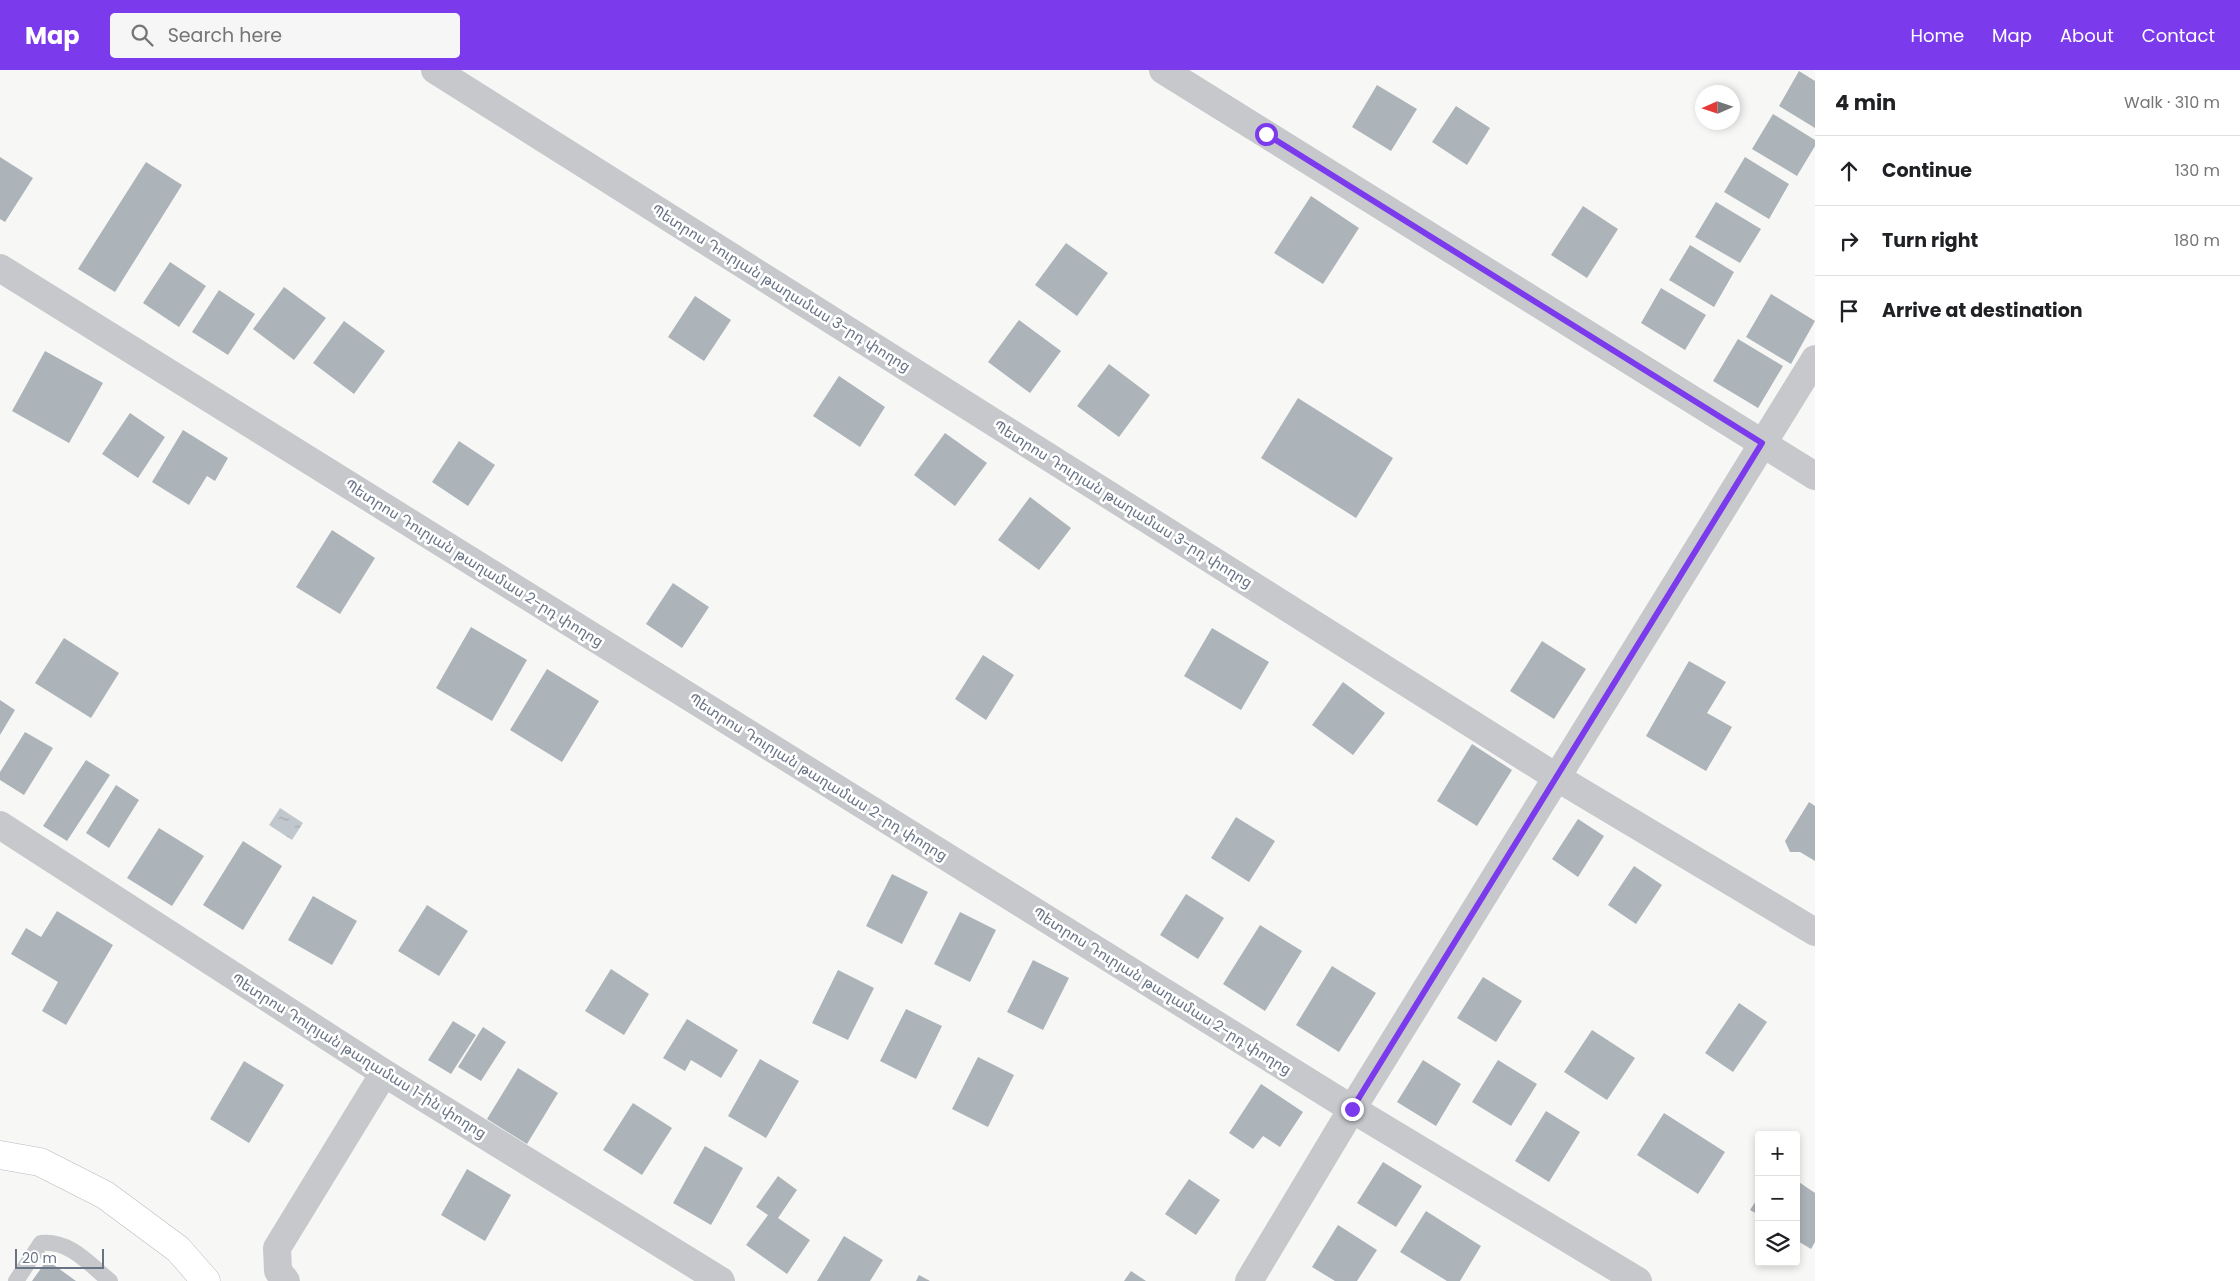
<!DOCTYPE html>
<html lang="en">
<head>
<meta charset="utf-8">
<style>
  body { margin:0; font-family:Poppins,"Noto Sans Armenian",sans-serif; background:#f6f6f6; color:#202124 }
  .controls { position:absolute; right:15px; bottom:15px; display:grid; overflow:hidden; border-radius:5px; box-shadow:0 2px 8px #0003 }
  .controls button { width:45px; height:45px; display:grid; place-items:center; padding:0; border:0; border-bottom:1px solid #e0e0e0; background:#fff; color:#202124; font:25px sans-serif }
  .compass { position:absolute; left:1695px; top:15px; width:45px; height:45px; border-radius:50%; background:#fff; box-shadow:0 2px 8px #0003; rotate:267deg }
  .scale { position:absolute; left:15px; bottom:12px; width:89px; box-sizing:border-box; padding-left:5px; border:2px solid #687385; border-top:0; font-size:14px; line-height:18px; white-space:nowrap; color:#687385; -webkit-text-stroke:4px #fff; paint-order:stroke }
  .stop { position:absolute; width:15px; height:15px; margin:-11px; border:4px solid #7c3aed; border-radius:50%; background:#fff }
  .stop.end { background:#7c3aed; border-color:#fff; box-shadow:0 1px 5px #0008 }
  .list { margin:0; padding:0; list-style:none }
  h2 { display:flex; justify-content:space-between; align-items:center; height:65px; margin:0; padding:0 20px; font-size:21px }
  h2 small { font-size:16px; font-weight:400; color:#757577 }
  .list li { display:grid; grid-template-columns:32px 1fr auto; gap:15px; align-items:center; box-sizing:border-box; height:70px; padding:0 20px; border-top:1px solid #e0e0e0 }
  .list b { display:block; font-size:19px; white-space:nowrap }
  .list em { font-size:16px; font-style:normal; color:#757577 }
  .icon { flex:none; width:28px; height:28px; fill:none; stroke:currentColor; stroke-width:2; stroke-linecap:round; stroke-linejoin:round }
  .map { position:relative; flex:none; width:1815px; height:1211px; overflow:hidden }
  header { display:flex; align-items:center; gap:30px; box-sizing:border-box; height:70px; padding:0 25px; background:#7c3aed; color:#fff }
  header strong { font-size:24px }
  nav { display:flex; gap:28px; margin-inline-start:auto; font-size:18px }
  .search { width:350px; height:45px; background:#f6f6f6; display:flex; align-items:center; gap:12px; box-sizing:border-box; padding:0 18px; border-radius:5px; color:#757577; font-size:19px }
  main { display:flex }
  aside { flex:1; background:#fff }
  .map>svg:first-child { display:block }
  .water { fill:url(#water-ripples) }
  .building { fill:#acb3b9 }
  .lines { fill:none; stroke-linecap:round; stroke-linejoin:round }
  .secondary-casing { stroke:#b8bbc0; stroke-width:29 }
  .lane { stroke:#c6c8cc; stroke-width:16 }
  .street { stroke:#c6c8cc; stroke-width:28 }
  .secondary { stroke:#fff; stroke-width:28 }
  .route { stroke:#7c3aed; stroke-width:6 }
  .labels { text-anchor:middle; stroke-width:5; stroke-linejoin:round; paint-order:stroke }
  .street-label { font-size:15px; fill:#687385; stroke:#fff }
</style>
</head>
<body>
<header>
<strong>Map</strong>
<div class="search"><svg class="icon" aria-label="search" viewBox="0 0 24 24"><circle cx="10" cy="10" r="6"/><path d="M15 15l6 6"/></svg>Search here</div>
<nav><a>Home</a><a>Map</a><a>About</a><a>Contact</a></nav>
</header>
<main>
<div class="map">
<svg width="1815" height="1211" viewBox="0 0 1815 1211">
  <defs>
    <pattern id="water-ripples" width="26" height="14" patternUnits="userSpaceOnUse" patternTransform="scale(1.25)"><rect width="26" height="14" fill="#c0c8ce"/><path d="M2 4q2-2 4 0t4 0M15 11q2-2 4 0t4 0" fill="none" stroke="#a0a7ad"/></pattern>
  </defs>
  <rect width="100%" height="100%" fill="#f7f8f5"/>
  <path class="water" d="M280,738L303,753L292,770L269,755Z"/>
  <path class="building" d="M1799,1L1815,11V58L1779,36Z
    M1377,15L1417,39L1391,81L1352,57Z
    M1456,36L1490,58L1467,95L1432,72Z
    M1773,44L1815,70V76L1797,106L1752,79Z
    M0,87L33,108L5,152L0,149Z
    M1745,87L1789,114L1769,149L1724,122Z
    M146,92L182,115L115,222L78,199Z
    M1311,126L1359,158L1323,214L1274,183Z
    M1716,132L1761,159L1740,193L1695,167Z
    M1583,136L1618,159L1587,208L1551,185Z
    M1066,173L1108,203L1077,246L1035,215Z
    M1690,175L1734,202L1714,237L1669,210Z
    M170,192L206,216L179,257L143,233Z
    M284,217L326,248L294,290L253,259Z
    M1661,218L1706,245L1685,280L1641,253Z
    M219,220L255,244L228,285L192,262Z
    M1771,224L1815,251L1791,294L1746,267Z
    M695,226L731,250L704,291L668,267Z
    M1019,250L1061,281L1030,323L988,292Z
    M344,251L385,281L354,324L313,293Z
    M1738,269L1783,296L1758,338L1713,311Z
    M45,281L103,313L69,373L12,341Z
    M1109,294L1150,325L1119,367L1077,336Z
    M839,306L885,337L860,377L813,346Z
    M1298,328L1393,388L1356,448L1261,388Z
    M130,343L165,367L138,408L102,384Z
    M183,360L228,388L215,411L207,406L189,435L152,412Z
    M945,363L987,393L955,436L914,405Z
    M459,371L495,395L468,436L432,412Z
    M1030,427L1071,458L1039,500L998,470Z
    M332,460L375,488L340,544L296,517Z
    M673,513L709,537L682,578L646,554Z
    M471,557L527,590L492,651L436,618Z
    M1212,558L1269,592L1241,640L1184,606Z
    M64,568L119,603L91,648L35,613Z
    M1542,571L1586,599L1554,649L1510,621Z
    M983,585L1014,605L986,650L955,629Z
    M1689,591L1726,612L1707,643L1732,657L1706,701L1646,666Z
    M547,599L599,631L562,692L510,660Z
    M1343,612L1385,643L1353,685L1312,655Z
    M0,630L15,640L0,665Z
    M25,662L53,678L24,725L0,710V702Z
    M1472,674L1512,700L1477,756L1437,731Z
    M86,690L110,705L67,771L43,756Z
    M116,715L139,730L109,778L86,763Z
    M1809,732L1815,736V791L1800,782H1790L1785,771Z
    M1236,747L1275,771L1249,812L1211,788Z
    M1578,749L1604,766L1578,807L1552,789Z
    M159,758L204,786L172,836L127,808Z
    M243,771L282,796L243,860L203,835Z
    M1634,796L1662,815L1636,854L1608,835Z
    M892,804L928,822L902,874L866,856Z
    M1186,824L1224,848L1198,889L1160,865Z
    M313,826L357,851L332,895L288,870Z
    M427,835L468,861L439,906L398,881Z
    M57,841L113,875L66,955L42,941L58,912L11,884L26,858L41,867Z
    M960,842L996,860L970,912L934,894Z
    M1260,855L1302,881L1265,941L1223,914Z
    M1033,890L1069,908L1043,960L1007,942Z
    M1332,896L1376,923L1339,982L1296,955Z
    M611,899L649,924L624,965L585,941Z
    M838,900L874,918L848,970L812,953Z
    M1483,907L1522,931L1496,972L1457,948Z
    M1739,933L1767,952L1733,1002L1705,983Z
    M906,939L942,956L916,1009L880,991Z
    M687,949L738,980L721,1008L691,990L685,1001L663,988Z
    M453,951L476,965L451,1004L428,990Z
    M483,957L506,972L481,1011L458,997Z
    M1592,960L1635,988L1607,1030L1564,1002Z
    M978,987L1014,1005L988,1057L952,1039Z
    M760,989L799,1011L766,1068L728,1046Z
    M1423,990L1461,1014L1436,1056L1397,1032Z
    M1498,990L1537,1014L1511,1056L1472,1032Z
    M244,991L284,1015L249,1073L210,1049Z
    M518,998L558,1023L527,1074L487,1049Z
    M1261,1014L1303,1042L1280,1077L1263,1066L1253,1079L1229,1063Z
    M633,1033L672,1058L642,1105L603,1080Z
    M1546,1041L1580,1062L1549,1112L1515,1091Z
    M1664,1043L1725,1082L1698,1124L1637,1085Z
    M705,1076L743,1098L711,1155L673,1133Z
    M1383,1092L1422,1116L1396,1157L1357,1133Z
    M467,1099L511,1125L485,1171L441,1145Z
    M778,1106L797,1120L778,1148L810,1170L787,1204L746,1175L768,1145L756,1137Z
    M1189,1109L1220,1130L1196,1165L1165,1144Z
    M1796,1110L1815,1123V1172L1811,1179L1796,1170Z
    M1759,1126V1145L1750,1140Z
    M1426,1141L1481,1176L1460,1211H1447L1400,1182Z
    M1338,1155L1377,1180L1357,1211H1335L1312,1197Z
    M844,1166L883,1190L870,1211H817Z
    M47,1190L76,1211H32Z
    M1131,1201L1146,1211H1124Z
    M919,1205L930,1211H916Z"/>
  <g class="lines">
    <g class="secondary-casing">
      <path id="secondary" d="M0,1085L40,1092L105,1125L178,1179L206,1211"/>
    </g>
    <path class="lane" d="M16,1211L41,1173C70,1170 89,1194 110,1211"/>
    <path class="street" d="M435,0L1556,707L1815,862
      M1163,0L1815,406
      M0,198L1352,1039L1638,1211
      M0,755L384,1003L721,1211
      M286,1211L278,1201L277,1178L384,1003
      M1249,1211L1352,1039L1815,289"/>
    <use href="#secondary" class="secondary"/>
  </g>
  <g class="lines">
    <path class="route" d="M1266,64L1762,373L1352,1039"/>
  </g>
  <g class="labels">
    <g class="street-label">
      <text transform="translate(781 218) rotate(32)" y="5">Պետրոս Դուրյան թաղամաս 3-րդ փողոց</text>
      <text transform="translate(1123 434) rotate(32)" y="5">Պետրոս Դուրյան թաղամաս 3-րդ փողոց</text>
      <text transform="translate(474 493) rotate(32)" y="5">Պետրոս Դուրյան թաղամաս 2-րդ փողոց</text>
      <text transform="translate(818 707) rotate(32)" y="5">Պետրոս Դուրյան թաղամաս 2-րդ փողոց</text>
      <text transform="translate(1162 921) rotate(32)" y="5">Պետրոս Դուրյան թաղամաս 2-րդ փողոց</text>
      <text transform="translate(359 986) rotate(32)" y="5">Պետրոս Դուրյան թաղամաս 1-ին փողոց</text>
    </g>
  </g>
</svg>
<div class="controls">
<button>+</button>
<button>−</button>
<button><svg class="icon" aria-label="layers" viewBox="0 0 24 24"><path d="M12 4l9 5-9 5-9-5zM3 14l9 5 9-5"/></svg></button>
</div>
<svg class="compass" viewBox="-18 -18 36 36"><path d="M0-13l5 13h-10z" fill="#e53935"/><path d="M0 13l5-13h-10z" fill="#757577"/></svg>
<div class="scale">20 m</div>
<div class="stop" style="left:1266px;top:64px"></div>
<div class="stop end" style="left:1352px;top:1039px"></div>
</div>
<aside>
<h2>4 min<small>Walk · 310 m</small></h2>
<ul class="list">
<li><svg class="icon" aria-label="ahead" viewBox="0 0 24 24"><path d="M12 20V5M6 11l6-6 6 6"/></svg><div><b>Continue</b></div><em>130 m</em></li>
<li><svg class="icon" aria-label="right" viewBox="0 0 24 24"><path d="M7 20v-9h11M14 6l5 5-5 5"/></svg><div><b>Turn right</b></div><em>180 m</em></li>
<li><svg class="icon" aria-label="arrive" viewBox="0 0 24 24"><path d="M6 21V4h12l-3 4 3 4H6"/></svg><div><b>Arrive at destination</b></div></li>
</ul>
</aside>
</main>
</body>
</html>
